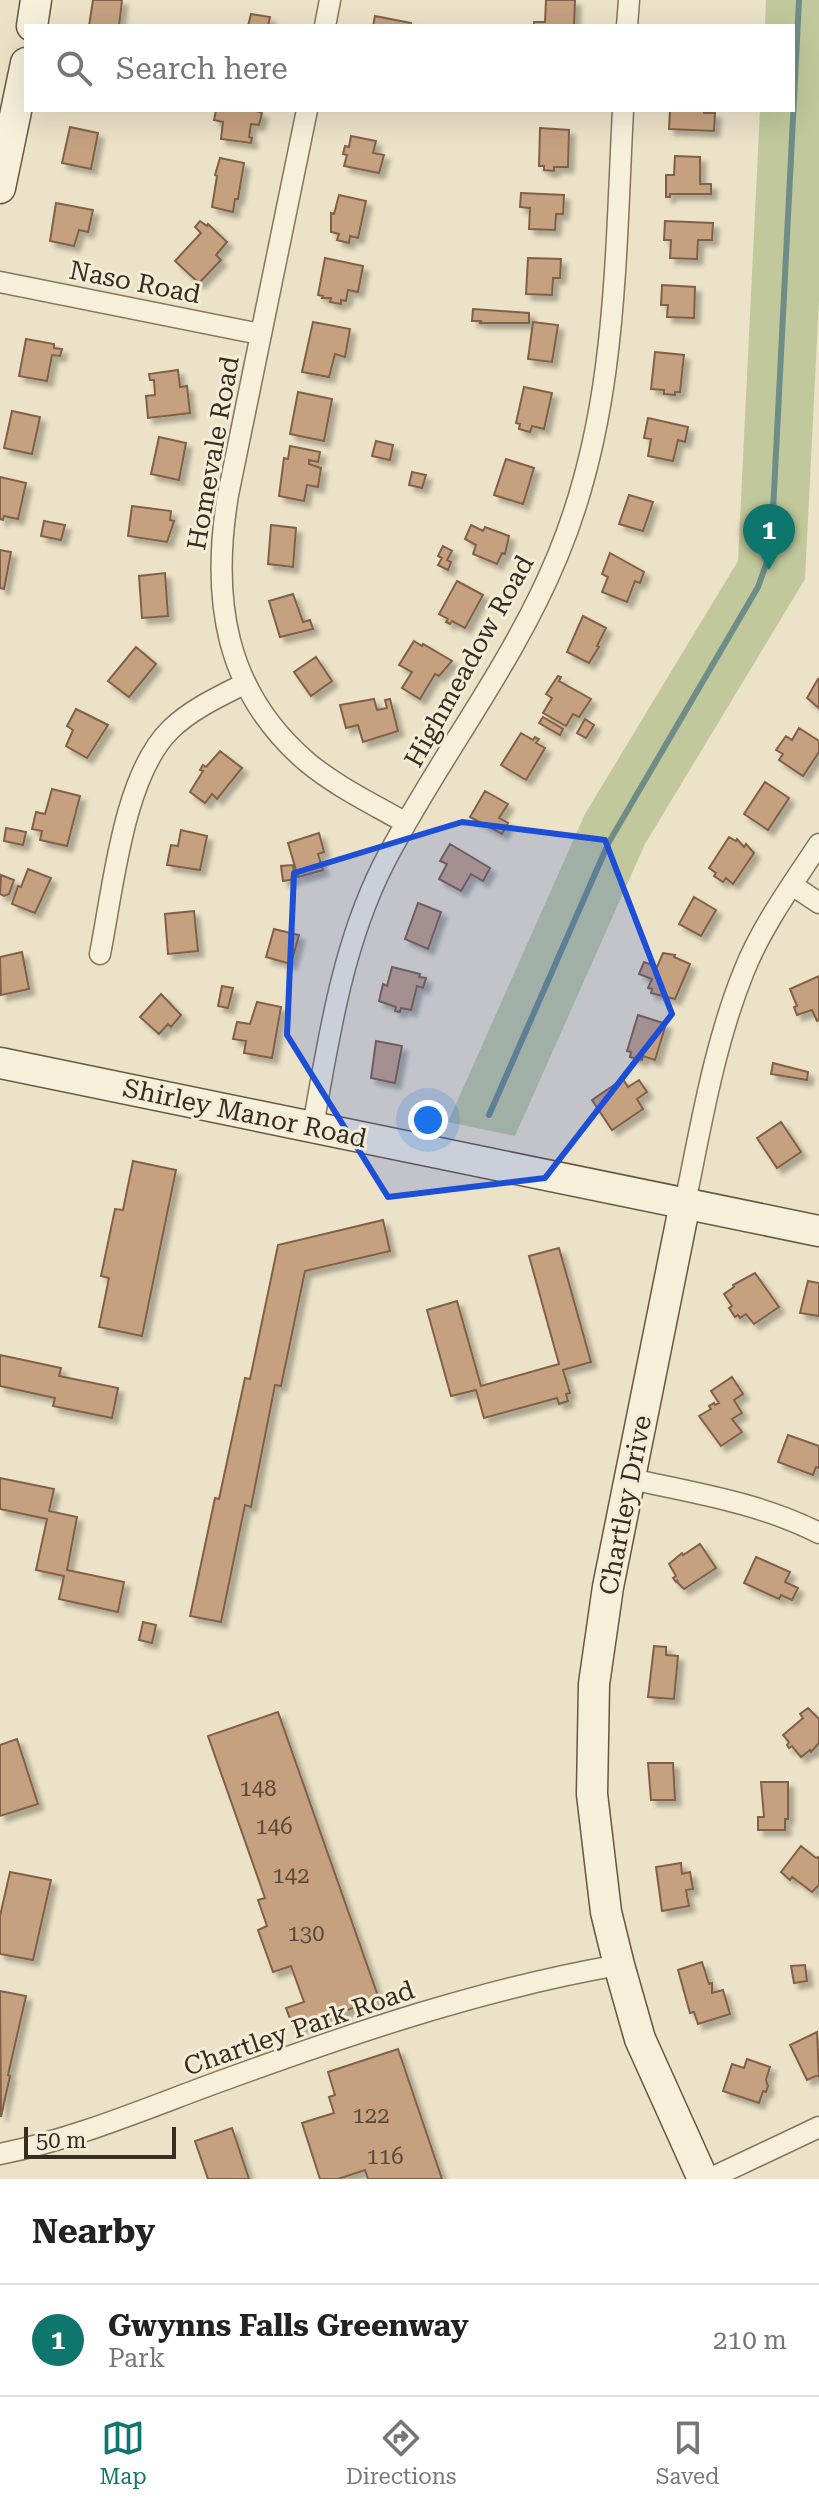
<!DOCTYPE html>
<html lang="en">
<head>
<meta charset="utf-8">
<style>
  body { margin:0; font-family:"Roboto Serif",serif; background:#f2f2f2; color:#222 }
  .scale { position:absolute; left:24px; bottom:20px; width:152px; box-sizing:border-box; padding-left:8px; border:4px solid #372c20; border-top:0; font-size:22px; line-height:28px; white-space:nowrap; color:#372c20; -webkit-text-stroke:6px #f3ecd6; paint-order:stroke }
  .you { position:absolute; left:428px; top:1120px; width:28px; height:28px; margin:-20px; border:6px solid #fff; border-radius:50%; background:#1a73e8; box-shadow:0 0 0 12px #1a73e833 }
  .badge { display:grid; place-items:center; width:52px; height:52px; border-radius:50%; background:#0f766e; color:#fff; font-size:26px; font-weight:700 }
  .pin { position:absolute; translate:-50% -66px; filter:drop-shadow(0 2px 4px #0008) }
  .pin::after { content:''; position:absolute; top:42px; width:28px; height:24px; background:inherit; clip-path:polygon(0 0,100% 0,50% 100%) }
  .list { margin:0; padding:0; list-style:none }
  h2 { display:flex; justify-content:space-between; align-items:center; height:104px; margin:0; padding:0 32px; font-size:34px }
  h2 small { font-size:26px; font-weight:400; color:#767676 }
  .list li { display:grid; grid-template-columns:52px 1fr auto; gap:24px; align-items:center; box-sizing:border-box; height:112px; padding:0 32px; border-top:2px solid #e0e0e0 }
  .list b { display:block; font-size:30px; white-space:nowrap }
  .list p { margin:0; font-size:26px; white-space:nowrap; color:#767676 }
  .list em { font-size:26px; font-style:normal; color:#767676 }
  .icon { flex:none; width:44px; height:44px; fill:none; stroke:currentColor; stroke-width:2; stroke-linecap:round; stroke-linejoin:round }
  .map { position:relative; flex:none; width:819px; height:2179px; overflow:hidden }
  .search { position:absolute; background:#fff; box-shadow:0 8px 32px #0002; left:24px; right:24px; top:24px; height:88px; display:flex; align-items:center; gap:20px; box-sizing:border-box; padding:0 28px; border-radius:0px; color:#767676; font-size:30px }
  .sheet { height:216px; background:#fff }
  nav { display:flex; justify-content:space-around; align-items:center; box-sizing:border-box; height:112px; border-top:2px solid #e0e0e0; background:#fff; font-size:22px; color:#767676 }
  nav a { display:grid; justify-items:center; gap:4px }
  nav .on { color:#0f766e }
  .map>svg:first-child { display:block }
  .green { fill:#c1c89c }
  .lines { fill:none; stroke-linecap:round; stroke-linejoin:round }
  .stream { stroke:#6f8d87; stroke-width:6 }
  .building { fill:#c6a180; stroke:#826146; stroke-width:2; filter:url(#shadow) }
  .street-casing { stroke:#85755e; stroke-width:23 }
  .secondary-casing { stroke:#675641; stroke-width:33 }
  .street { stroke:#f6efda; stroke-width:20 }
  .secondary { stroke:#f6efda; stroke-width:30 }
  .marked { fill:#1d4ed8; fill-opacity:0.2; stroke:#1d4ed8; stroke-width:6; stroke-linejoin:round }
  .labels { text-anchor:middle; stroke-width:6; stroke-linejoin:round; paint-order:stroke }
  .number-label { font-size:22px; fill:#5b4938 }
  .street-label { font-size:26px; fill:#372c20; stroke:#f3ecd6 }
</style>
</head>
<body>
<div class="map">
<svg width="819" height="2179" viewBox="0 0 819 2179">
  <defs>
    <filter id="shadow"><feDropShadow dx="5.5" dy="5.5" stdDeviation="2" flood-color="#0004"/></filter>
  </defs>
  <rect width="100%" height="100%" fill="#ebe2c7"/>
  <path class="green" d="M766,0H819V299L805,579L645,844L515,1136L448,1122L585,814L738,561L760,110H793V26H765Z"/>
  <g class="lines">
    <path class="stream" d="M489,1115L609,842L758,587L771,551L799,0"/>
  </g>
  <path class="building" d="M93,0H122L119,26H89Z
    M546,0H575L574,26H534V22H545Z
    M251,14L270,17L268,26H248Z
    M375,16L411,23L410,26H373Z
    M216,110H254L262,113L259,125L251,124L249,137L252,138L251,143L221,139L223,122L214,120Z
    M670,110H704V113H715L714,131L669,129Z
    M70,127L98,133L91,169L62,163Z
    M540,128L569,130L568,167H554V171L544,170V166H539Z
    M351,136L376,141L373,153L384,155L379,173L344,166L347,155L343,154L345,146L349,147Z
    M675,156L700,157V184H711V194H670V197H666V175H674Z
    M220,158L244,163L238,199H235L233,212L212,207L217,176L215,175Z
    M521,193L564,195L563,214H556L555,230L529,229L530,208L520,207Z
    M339,195L366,201L358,238L350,236L349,243L337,240L339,234L331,232V213L334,214Z
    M56,203L93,210L88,232L79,230L74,246L50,241Z
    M200,221L207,226L208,224L227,242L216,255L221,260L199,283L175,261L201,233L195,227Z
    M665,221L713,223L712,240H698L697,259L670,258L671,240H664Z
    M325,258L363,266L358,292L348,290L346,301L341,300V304L330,302L331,298H322L323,296L318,295Z
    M528,258L561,259L560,278H553L552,295L526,294Z
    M662,285L695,287L694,318L667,317L668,305H661Z
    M473,309L529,313V323H480L481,321H472Z
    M313,322L350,329L345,357L335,354L329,377L302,372Z
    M533,322L558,325L552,362L528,359Z
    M26,339L54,344V348L62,349L60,356L52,355L47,381L19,376Z
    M655,352L684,355L680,392H675V395L664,394V390L651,389Z
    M178,370L180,387L187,386L190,413L148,418L146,396L155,395L154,380H150L149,374Z
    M524,387L552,393L544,429L532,426L530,432L519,429L520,424L516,423Z
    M298,392L332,399L324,441L290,434Z
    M12,411L40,417L32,454L4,448Z
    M648,418L688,427L685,442L678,440L673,461L648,456L651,439L644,438Z
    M159,437L186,443L179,480L151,474Z
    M376,441L393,445L390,460L372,456Z
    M290,446L320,452L318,462L309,460V464L321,468L318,487L307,485L304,501L279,496L284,458L288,459Z
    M506,459L534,468L523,504L494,495Z
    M412,472L426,475L422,488L409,485Z
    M0,477L26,483L18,519L4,516L3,520L0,519Z
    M629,495L653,502L643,531L619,524Z
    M132,506L171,511L170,520L174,521L167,542L128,536Z
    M44,521L65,525L61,540L41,536Z
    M271,525L296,528L293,567L268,564Z
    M471,525L483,531L485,527L509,536L505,554L502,553L497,564L473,554L476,545L465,539Z
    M443,546L452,551L447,560L451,562L448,570L438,565L442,558L438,556Z
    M0,550L11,552L4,589L0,588Z
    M610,553L644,572L640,583L635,581L627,602L602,592L608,577L602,574Z
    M165,573L168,616L142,618L139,576Z
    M457,581L483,595L465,628L452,621L450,624L446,622L448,619L439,614Z
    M293,594L303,622L310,620L313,629L280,637L269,601Z
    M583,616L606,628L597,646L599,647L589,663L567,652Z
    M414,641L422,646L423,644L452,661L439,676L435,674L420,699L402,688L412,672L399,665Z
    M136,647L156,664L129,697L108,681Z
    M316,657L332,681L311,696L294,672Z
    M558,676L561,677L559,681L591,699L579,717L573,714L566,726L543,713L552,698L546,694Z
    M818,679L819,680V708L807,698Z
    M374,699L377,710L387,708L385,700L390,699L398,731L363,742L358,725L346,728L340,705Z
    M76,709L108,725L87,758L66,746L73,730L67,726Z
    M543,717L563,729L560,735L539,723Z
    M585,719L594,725L586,738L577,733Z
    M799,728L819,741V752L803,776L779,760L783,754L776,750L786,736L792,740Z
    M521,733L533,740L535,737L539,739L536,743L545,748L526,780L501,765Z
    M220,751L242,768L217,799L212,794L205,803L190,792L203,771L200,770L203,765L206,767Z
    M765,782L789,798L768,830L744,814Z
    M52,789L80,796L67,846L40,840L42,831L32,829L36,812L45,814Z
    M485,791L508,804L499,818L508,823L502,834L470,817Z
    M6,828L26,832L23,845L4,841Z
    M181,830L207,836L200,870L167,865L171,845L178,846Z
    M319,833L324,852L318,854L323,870L298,877L288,843Z
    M729,837L736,841L737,839L744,847L746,844L754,853L733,884L726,878L723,882L714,876L716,873L709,868Z
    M450,844L490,868L483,881L471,874L461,891L439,879L447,864L440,861Z
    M293,865L295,879L283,881L281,866Z
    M28,869L51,878L35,913L12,904L18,886L21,887Z
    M1,875L14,880L9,894L4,896L0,894Z
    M694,897L716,910L701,936L679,924Z
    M418,903L441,912L428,949L405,939Z
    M194,911L198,951L168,954L165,914Z
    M274,929L299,935L291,964L266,957Z
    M22,952L29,989L1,995L0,957Z
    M663,953L675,955L674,957L690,964L675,999L651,993L652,989L648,988L652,979L639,974L644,962L657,967Z
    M392,967L420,974L419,977L426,978L423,988L417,986L411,1010L401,1008L400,1012L395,1011L396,1007L379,1001L383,984L387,986Z
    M819,976V1020L817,1021L812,1010L797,1015L794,1007L797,1006L790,989Z
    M222,986L233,988L228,1008L218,1006Z
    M161,994L181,1015L171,1027L168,1024L159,1034L140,1017Z
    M257,1002L281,1007L272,1058L244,1053L246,1041L233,1039L237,1022L250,1024Z
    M638,1015L666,1024L655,1060L643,1056L642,1060L630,1057L631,1052L627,1051Z
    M376,1041L402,1046L395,1083L371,1078Z
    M773,1063L808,1072L807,1080L771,1074Z
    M623,1079L628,1087L639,1080L647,1092L637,1099L643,1109L612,1130L592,1100Z
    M781,1122L801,1152L777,1168L757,1138Z
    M133,1161L176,1170L142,1336L99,1327L109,1278L101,1276L115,1209L123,1210Z
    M383,1220L390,1251L305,1271L281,1386L275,1385L251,1507L245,1505L221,1622L190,1616L215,1498L219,1499L245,1378L250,1379L278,1245Z
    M559,1248L591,1362L563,1370L570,1393L566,1394L568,1401L559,1404L557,1398L484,1418L476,1390L451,1396L427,1310L457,1301L481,1386L559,1364L529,1256Z
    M755,1273L779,1307L754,1324L746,1314L740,1318L738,1315L735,1317L729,1308L732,1306L724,1294L734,1287L733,1285Z
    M808,1281L819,1283V1316L800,1313Z
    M0,1355L61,1368L59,1376L118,1388L112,1418L53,1406L55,1398L0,1386Z
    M732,1377L743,1394L734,1400L742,1413L732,1419L742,1432L721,1446L699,1416L711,1409L709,1406L714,1403L715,1405L719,1403L711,1391Z
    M788,1435L819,1446V1468L816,1467L813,1475L778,1462Z
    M0,1478L54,1489L49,1511L77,1517L67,1570L124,1582L118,1612L59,1599L64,1576L36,1570L47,1519L0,1509Z
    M700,1544L716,1568L684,1589L677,1582L678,1580L676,1582L673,1578L676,1576L669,1564L682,1553L683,1555Z
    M756,1557L790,1572L785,1582L798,1588L792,1600L781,1595L779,1599L744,1583Z
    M143,1622L156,1625L152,1643L139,1640Z
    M654,1646L666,1647V1655L678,1656L674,1699L648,1697Z
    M808,1708L819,1719V1743L811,1752L810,1750L801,1757L792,1746L789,1748L787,1745L789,1742L783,1735L803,1718L800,1714Z
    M278,1712L379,1999L294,2029L286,2008L304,2002L291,1966L273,1972L258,1930L267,1926L258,1900L265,1898L208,1736Z
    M17,1739L38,1804L0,1816V1745Z
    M648,1763H673L675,1800H651Z
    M761,1782H788V1819H785V1830H758V1817H764Z
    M801,1846L816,1858L819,1857V1885L812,1892L792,1877L790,1880L781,1872Z
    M681,1863L682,1874L690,1872L693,1889L686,1890L689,1906L662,1911L656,1867Z
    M10,1872L51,1880L33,1960L0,1954V1916Z
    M702,1962L709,1984L712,1983V1993L723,1990L730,2014L698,2024L694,2012L690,2013L678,1970Z
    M805,1965L807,1981L794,1983L791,1966Z
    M0,1991L26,1996L8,2075L10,2076L1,2117Z
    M817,2032L819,2077L818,2075L807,2080L790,2045Z
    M398,2049L442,2179H368L365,2170L338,2179H320L302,2123L334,2113L329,2097L335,2095L328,2072Z
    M747,2059L770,2067L766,2080L768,2086L766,2092L763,2091L759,2103L723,2091L732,2064L744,2068Z
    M232,2128L249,2179H208L195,2141Z"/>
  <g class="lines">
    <g class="street-casing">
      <path id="street" d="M325,26L330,0
        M627,26L629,0
        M307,110L228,495C211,598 224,691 307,762C337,787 373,804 406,823
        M0,282L260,334
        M792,885L819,903
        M100,954C113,890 123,775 171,729C192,709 218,697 244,684
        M313,1126C329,1037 342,947 383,865C437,760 513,665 558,555C617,413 615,261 623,110
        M685,1203C701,1126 714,1045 744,971C762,926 792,885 819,844
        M631,1479C695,1493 760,1503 819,1533
        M0,2154C80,2138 156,2104 232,2077C359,2031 486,1988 619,1965
        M709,2179L819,2127"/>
    </g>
    <g class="secondary-casing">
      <path id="secondary" d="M32,26L36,0
        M0,188L26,63
        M0,1063L819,1231
        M685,1203L608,1587L594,1684L592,1794L606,1912L619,1965L640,2039L703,2179"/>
    </g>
    <use href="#street" class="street"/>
    <use href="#secondary" class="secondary"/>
  </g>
  <path class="marked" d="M462,822L605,840L672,1014L545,1178L388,1197L287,1035L294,873Z"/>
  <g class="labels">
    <g class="number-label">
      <text x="258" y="1796">148</text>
      <text x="274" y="1834">146</text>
      <text x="291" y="1883">142</text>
      <text x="306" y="1941">130</text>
      <text x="371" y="2123">122</text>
      <text x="385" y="2164">116</text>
    </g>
    <g class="street-label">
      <text transform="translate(135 282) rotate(11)" y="9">Naso Road</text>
      <text transform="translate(213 453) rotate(-80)" y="9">Homevale Road</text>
      <text transform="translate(469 661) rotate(-61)" y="9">Highmeadow Road</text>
      <text transform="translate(245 1113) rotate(12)" y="9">Shirley Manor Road</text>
      <text transform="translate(625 1505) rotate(-79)" y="9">Chartley Drive</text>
      <text transform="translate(299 2028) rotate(-19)" y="9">Chartley Park Road</text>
    </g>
  </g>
</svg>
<div class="scale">50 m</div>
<div class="you"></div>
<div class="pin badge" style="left:769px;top:570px">1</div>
<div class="search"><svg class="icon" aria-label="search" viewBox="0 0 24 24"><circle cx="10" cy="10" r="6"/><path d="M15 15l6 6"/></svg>Search here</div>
</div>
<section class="sheet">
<h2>Nearby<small></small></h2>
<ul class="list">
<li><span class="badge">1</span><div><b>Gwynns Falls Greenway</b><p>Park</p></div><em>210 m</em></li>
</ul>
</section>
<nav>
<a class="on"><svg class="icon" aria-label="map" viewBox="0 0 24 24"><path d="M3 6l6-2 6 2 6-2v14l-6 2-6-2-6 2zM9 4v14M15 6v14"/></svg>Map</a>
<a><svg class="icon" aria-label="directions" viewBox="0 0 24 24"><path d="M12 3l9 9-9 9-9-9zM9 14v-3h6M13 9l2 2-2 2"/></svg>Directions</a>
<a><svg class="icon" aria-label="saved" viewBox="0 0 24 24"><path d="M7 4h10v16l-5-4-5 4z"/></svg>Saved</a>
</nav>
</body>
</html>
